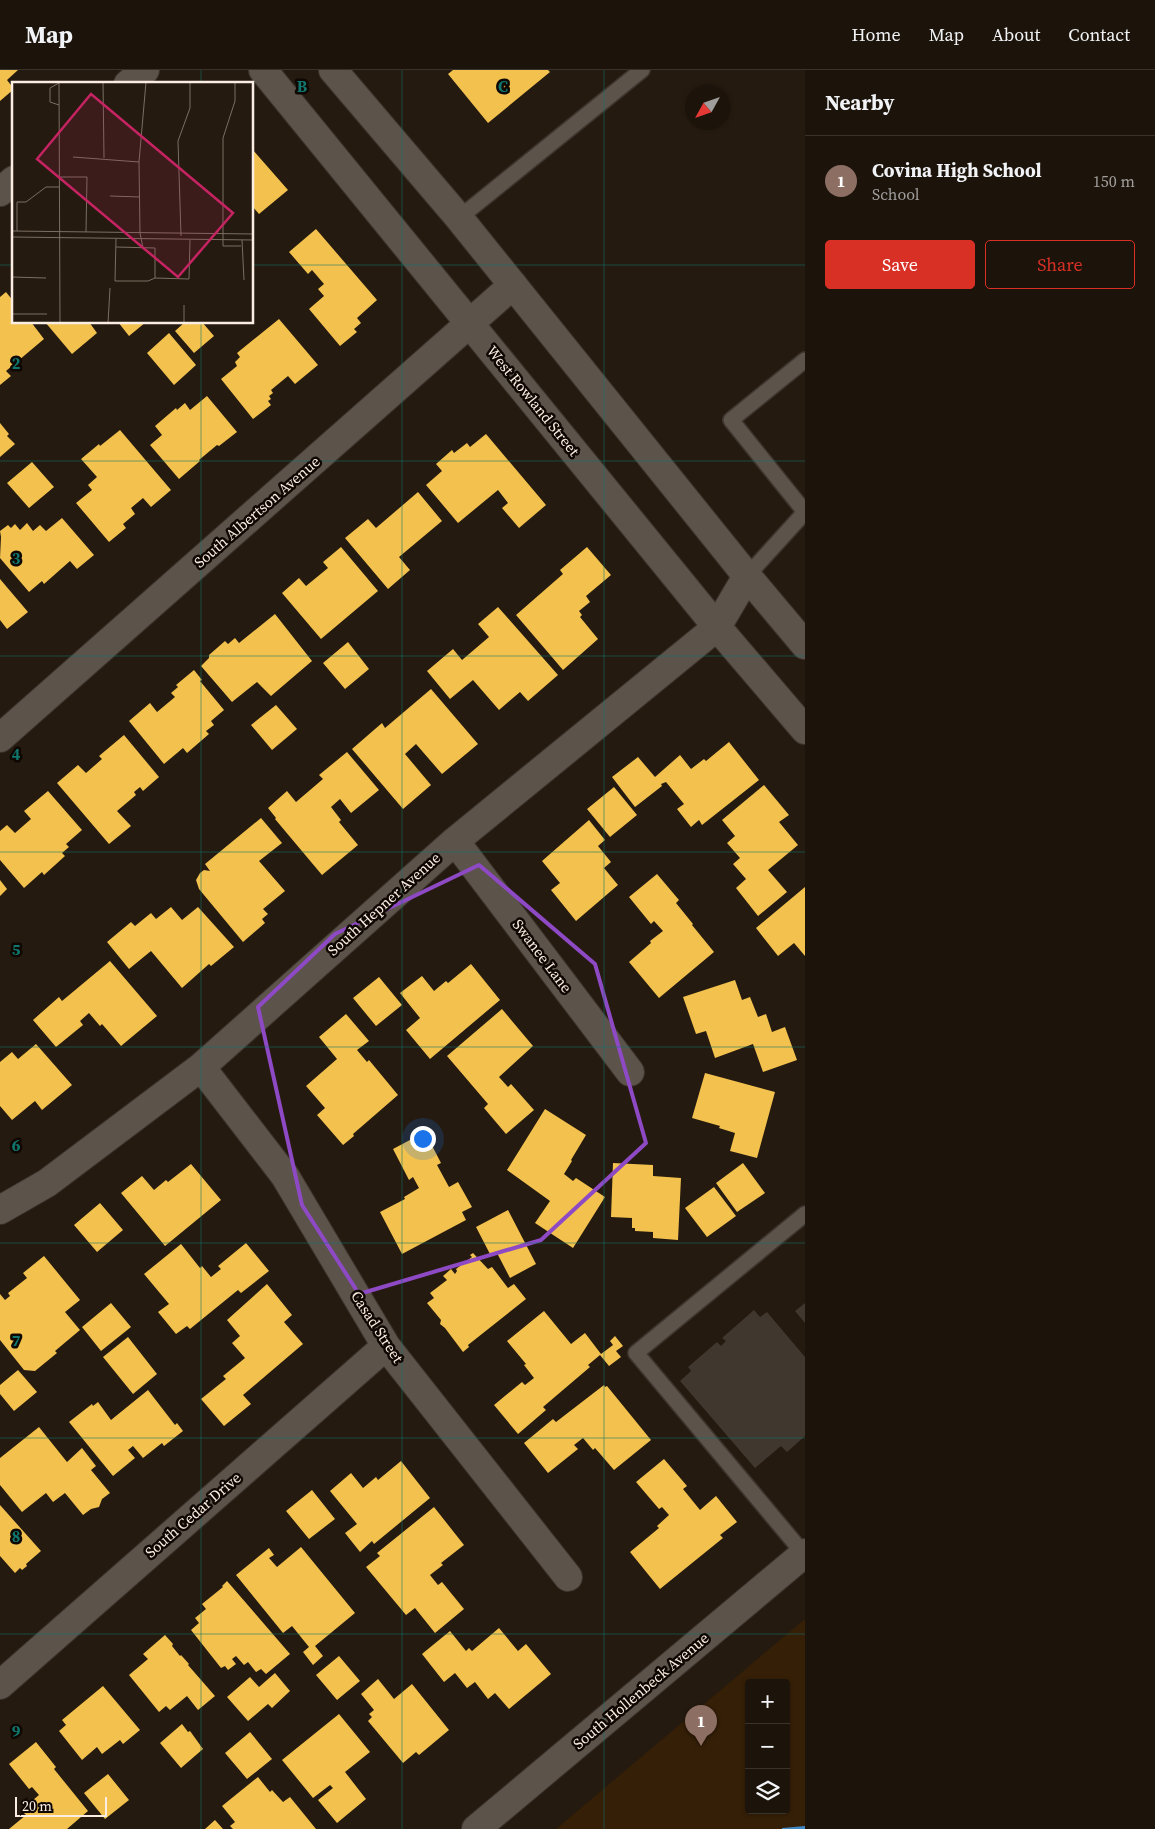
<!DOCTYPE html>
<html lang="en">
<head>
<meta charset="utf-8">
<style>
  body { margin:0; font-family:"Source Serif 4",serif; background:#292119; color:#f1f3f6 }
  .controls { position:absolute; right:15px; bottom:15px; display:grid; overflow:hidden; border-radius:5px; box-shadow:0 1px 4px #0004 }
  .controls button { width:45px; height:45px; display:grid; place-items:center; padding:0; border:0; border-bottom:1px solid #3a332c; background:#1c140b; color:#f1f3f6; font:25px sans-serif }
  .compass { position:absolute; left:685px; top:15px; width:45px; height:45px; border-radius:50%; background:#1c140b; box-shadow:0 1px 4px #0004; rotate:230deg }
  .scale { position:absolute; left:15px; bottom:12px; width:92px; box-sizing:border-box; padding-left:5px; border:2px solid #fbede2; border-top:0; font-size:14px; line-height:18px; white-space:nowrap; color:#fbede2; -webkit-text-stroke:4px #0f0702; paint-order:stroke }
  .you { position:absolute; left:422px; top:1068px; width:18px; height:18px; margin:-12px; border:4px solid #fff; border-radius:50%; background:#1a73e8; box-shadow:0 0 0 8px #1a73e833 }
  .badge { display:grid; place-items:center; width:32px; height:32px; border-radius:50%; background:#d93025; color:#fff; font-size:16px; font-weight:700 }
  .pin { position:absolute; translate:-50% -41px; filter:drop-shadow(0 1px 2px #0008) }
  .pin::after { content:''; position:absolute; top:26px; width:18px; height:15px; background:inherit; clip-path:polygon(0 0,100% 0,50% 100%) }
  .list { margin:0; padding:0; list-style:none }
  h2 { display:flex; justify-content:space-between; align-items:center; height:65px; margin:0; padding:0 20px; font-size:21px }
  h2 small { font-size:16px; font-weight:400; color:#a09e9d }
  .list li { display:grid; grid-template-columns:32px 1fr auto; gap:15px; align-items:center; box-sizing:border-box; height:90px; padding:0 20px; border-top:1px solid #3a332c }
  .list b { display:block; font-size:19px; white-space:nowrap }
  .list p { margin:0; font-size:16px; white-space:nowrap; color:#a09e9d }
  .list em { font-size:16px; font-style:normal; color:#a09e9d }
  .actions { display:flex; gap:10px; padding:15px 20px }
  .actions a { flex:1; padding:11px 0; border:1px solid #d93025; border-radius:5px; text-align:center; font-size:18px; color:#d93025 }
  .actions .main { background:#d93025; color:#fff }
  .icon { flex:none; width:28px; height:28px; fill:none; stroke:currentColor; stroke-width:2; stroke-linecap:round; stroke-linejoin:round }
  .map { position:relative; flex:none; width:805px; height:1759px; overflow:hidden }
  header { display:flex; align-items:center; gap:30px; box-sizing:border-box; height:70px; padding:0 25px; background:#1c140b; border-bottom:1px solid #3a332c }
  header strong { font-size:24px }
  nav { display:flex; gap:28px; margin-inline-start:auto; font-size:18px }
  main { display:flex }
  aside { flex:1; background:#1c140b }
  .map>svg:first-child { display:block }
  .built { fill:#351f07; fill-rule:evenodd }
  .homes { fill:#f2c14e }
  .schools { fill:#3f88c5 }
  .building { fill:#40372e }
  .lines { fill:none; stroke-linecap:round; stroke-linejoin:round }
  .service-casing { stroke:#3c342d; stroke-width:18 }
  .minor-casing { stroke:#3c342d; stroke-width:30 }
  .tertiary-casing { stroke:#3c342d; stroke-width:30 }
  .secondary-casing { stroke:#3c342d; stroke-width:30 }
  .service { stroke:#5c534b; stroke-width:15 }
  .minor { stroke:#5c534b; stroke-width:28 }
  .tertiary { stroke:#5c534b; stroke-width:28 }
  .secondary { stroke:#5c534b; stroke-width:28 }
  .marked { fill:none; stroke:#8e49c4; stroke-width:4; stroke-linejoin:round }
  .grid { fill:none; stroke:#0f766e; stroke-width:1; stroke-opacity:0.55 }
  .labels { text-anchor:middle; stroke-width:5; stroke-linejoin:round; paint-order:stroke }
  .street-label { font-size:15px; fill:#fbede2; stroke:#0f0702 }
  .inset-road { fill:none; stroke:#7b6e63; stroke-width:1 }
  .view { fill:#c52362; fill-opacity:0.15; stroke:#c52362; stroke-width:2.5 }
  .inset-edge { fill:none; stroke:#fbede2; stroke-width:2.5 }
  .grid-label { font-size:16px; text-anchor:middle; font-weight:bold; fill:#0f766e; stroke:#0f0702; stroke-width:5; stroke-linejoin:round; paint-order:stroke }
</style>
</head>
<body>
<header>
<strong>Map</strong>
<nav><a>Home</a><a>Map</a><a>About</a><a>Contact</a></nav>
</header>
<main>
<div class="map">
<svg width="805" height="1759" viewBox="0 0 805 1759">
  <rect width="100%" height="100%" fill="#251a0f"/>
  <path class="built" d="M805,1549V1759H556ZM749,1613H786V1740H749Z"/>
  <path class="homes" d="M0,0H18L7,10L14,19L0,31Z
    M453,0H548L550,2L488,53L448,4Z
    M252,79L288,120L259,144L252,136Z
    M316,159L377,230L357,248L361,253L354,259L357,262L340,276L309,239L324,226L318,219L324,214L312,200L308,204L289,182Z
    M6,222L14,232V252H31L44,269L6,301L11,306L0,315V227Z
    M279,249L318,295L295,314L288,306L271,320L273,323L269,326L271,329L268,331L271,335L253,349L221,309L237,296L235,292L240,287L237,283Z
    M45,252H89L97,263L72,284Z
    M118,252H146L129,266Z
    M185,252H202L214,266L194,283L175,261Z
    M169,263L196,295L174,315L147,283Z
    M207,326L237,362L219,376L217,375L199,390L200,391L179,409L150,375L162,365L155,356L176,338L177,340L185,333L190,340Z
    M0,353L9,364L7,366L15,374L0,387Z
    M120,360L171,420L151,437L143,428L131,438L135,444L123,454L126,458L109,472L76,433L92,420L88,415L97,407L81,389L99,374L100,376Z
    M486,364L546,435L519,458L502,438L508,433L498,420L458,453L426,415L442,401L436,394L452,380L454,383L467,373L470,377Z
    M32,392L54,417L29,438L7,413Z
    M418,422L442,451L399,487L410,500L388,519L345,468L368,449L376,458Z
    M62,448L94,485L77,499L70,491L44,514L42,511L29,522L0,488L1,467L0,461L8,455L11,458L15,454L20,460L27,453L33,461L40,455L46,461Z
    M341,477L378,521L321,569L282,523L299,508L306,516L328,498L323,492Z
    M587,477L611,505L586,526L590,532L579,541L582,545L580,547L598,569L563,600L516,545L563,504L560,500Z
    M0,509L28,542L7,559L0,550Z
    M498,537L558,605L528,631L520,622L499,640L473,610L450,629L427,601L453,579L462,590L489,567L478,554Z
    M275,544L312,591L271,626L257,612L232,632L201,596L209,588V585L225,571L228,574L235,568L239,573Z
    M348,572L369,599L345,619L323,593Z
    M194,600L202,610L200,611L224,640L211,651L214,655L206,661L209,664L187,683L183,678L164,694L129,651L150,633L157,642L175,627L171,623L178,617L176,615Z
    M431,619L478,674L442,704L416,674L405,684L431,715L403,739L352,679L382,653L385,658Z
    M276,635L297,659L272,680L251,655Z
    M124,665L159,707L143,721L140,717L134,722L136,725L117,741L131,756L109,774L57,713L78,695L86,703L102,689L99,686Z
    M729,672L759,710L702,755L699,750L691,757L677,739L684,734L666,712L661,714L662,716L635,737L612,707L638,687L655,707L680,685L691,699L704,689L706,691Z
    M347,682L379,720L351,743L340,729L331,737L341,750L339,752L358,775L322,805L275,749L276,748L268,738L287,721L296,732L323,709L319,705Z
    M764,715L789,745L779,752L798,775L768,800L787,822L758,846L736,818L746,809L733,794L740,788L727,773L735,766L722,750Z
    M614,717L637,745L610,767L587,739Z
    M48,721L82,760L66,774L69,777L62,783L65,786L44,805L42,802L24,818L0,790V761L7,755L15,763L31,749L24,741Z
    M261,748L282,773L259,791L285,821L263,839L268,844L262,849L265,853L243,872L199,819L196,810L200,803L204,800L210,801L205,794Z
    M589,750L605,770L598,776L611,792L604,798L618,815L576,851L551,820L560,813L542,791Z
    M657,804L679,830L676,833L693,854L692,855L714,882L659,928L629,892L651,873L650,871L663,861L654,851L651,854L629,827Z
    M0,810L7,819L0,826Z
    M805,817V886L794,873L778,886L756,858Z
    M171,837L182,850L198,837L234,877L211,896L209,894L182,918L151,881L129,899L107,872L131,852L135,856L151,843L156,849Z
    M110,891L157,946L121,976L102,954L100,956L89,943L80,951L83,955L56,977L33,950L59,927L62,931Z
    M471,894L500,930L430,989L406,960L420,948L400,923L422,906L434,921L446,911L448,913Z
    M379,907L402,935L376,956L353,928Z
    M735,910L742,930L750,927L758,947L766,944L772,962L785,957L797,990L763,1002L753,974L715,988L706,961L696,964L683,927Z
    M502,939L533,976L499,1007L508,1017L511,1014L534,1040L506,1064L484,1038L488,1034L447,986Z
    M346,944L369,971L357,980L367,992L369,990L398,1025L353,1064L354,1066L343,1075L317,1045L325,1038L306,1016L337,989L319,967Z
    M36,974L72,1015L42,1040L35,1031L12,1050L0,1036V992L12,982L18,989Z
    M705,1003L775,1022L757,1088L730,1081L735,1063L719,1058L720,1056L692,1048Z
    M545,1039L586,1065L571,1090L572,1091L564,1104L573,1111L576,1108L605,1127L573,1178L535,1153L550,1131L507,1100Z
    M425,1062L441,1093L437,1095L449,1117L458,1112L472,1137L462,1142L466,1150L402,1184L380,1142L405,1129L404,1127L419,1118L413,1107L409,1110L393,1079Z
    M613,1093L653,1095V1106L681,1108L678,1170L653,1168V1162L635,1161V1158H632V1148L611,1147Z
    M743,1093L765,1123L737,1142L716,1113Z
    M191,1094L221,1130L165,1176L121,1123L142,1106L154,1120L166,1110L168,1112Z
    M714,1117L736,1146L707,1167L685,1138Z
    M100,1133L123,1160L97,1182L74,1155Z
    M508,1140L536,1194L510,1208L497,1183L491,1186L476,1157Z
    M246,1173L269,1201L241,1223L238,1220L190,1259L187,1256L176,1264L158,1242L169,1234L144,1204L181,1174L200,1198L202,1196L211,1207L221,1199L218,1196Z
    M473,1183L488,1199L492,1197L508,1218L514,1214L526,1229L468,1275L469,1277L463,1282L445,1258L440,1254L441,1250L427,1233L434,1228L430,1223L447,1210L443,1206L451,1199L455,1204L457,1201L456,1199L472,1187L470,1185Z
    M44,1186L80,1230L65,1242L80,1260L55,1281L57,1283L35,1301L24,1300L0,1270V1224L5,1230L10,1226L8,1223L27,1208L23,1203Z
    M267,1214L292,1245L284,1252L303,1274L243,1325L251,1334L224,1356L201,1329L226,1309L223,1306L245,1288L232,1273L240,1266L227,1250Z
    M111,1233L131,1257L101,1281L82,1257Z
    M544,1241L571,1274L585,1263L601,1284L613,1275L610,1271L615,1266L623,1276L616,1281L621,1287L609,1296L600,1285L588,1295L590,1297L543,1337L546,1340L518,1364L494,1335L522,1312L525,1315L534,1308L524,1295L526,1294L507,1271Z
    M128,1267L157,1304L133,1324L103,1287Z
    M18,1300L37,1322L14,1341L0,1324V1315Z
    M604,1315L605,1317L607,1316L651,1370L614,1400L595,1378L593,1380L583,1368L574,1375L578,1379L548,1403L524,1373L553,1349L556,1352Z
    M148,1320L175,1355L177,1353L183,1361L164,1376L162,1373L143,1388L133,1376L128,1380L135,1388L113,1406L69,1352L92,1334L93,1336L98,1332L111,1350Z
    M39,1357L67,1392L82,1378L96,1396L91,1400L110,1423L102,1429L99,1437L91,1439L83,1445L65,1423L53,1432L46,1423L22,1442L0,1415V1388Z
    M664,1389L687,1416L683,1419L700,1440L716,1426L737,1452L720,1465L723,1468L660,1519L630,1482L659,1458L657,1456L669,1445L662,1437L659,1439L636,1412Z
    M401,1391L430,1428L374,1474L372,1471L360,1482L345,1463L357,1454L330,1421L351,1403L363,1418L376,1407L378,1410Z
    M312,1420L335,1449L309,1469L286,1441Z
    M0,1435L41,1481L26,1494L27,1496L22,1500L20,1498L15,1503L0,1486Z
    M434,1437L464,1475L441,1493L443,1495L430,1505L438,1515L442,1512L464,1539L435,1563L415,1538L406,1545L366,1497L380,1486L377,1483Z
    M301,1477L355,1543L315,1576L323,1586L313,1595L303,1582L309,1577L292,1556L283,1563L236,1505L269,1478L274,1485L269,1488L277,1497Z
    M227,1511L290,1584L266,1604L261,1599L256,1602L248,1592L244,1595L236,1586L232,1589L236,1594L228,1600L225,1596L221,1598L191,1560L199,1553L195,1548L206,1539L202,1534L223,1517L222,1516Z
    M499,1558L518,1581L526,1574L551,1604L509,1639L495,1623L488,1629L475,1612L467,1618L455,1603L444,1612L422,1584L450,1561L466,1581L469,1578L472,1581Z
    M165,1565L173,1574L172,1576L180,1586L181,1585L189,1594L188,1595L215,1626L198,1640L187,1626L170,1640L166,1636L159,1642L129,1605L148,1589L143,1584Z
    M339,1586L360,1611L337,1630L316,1605Z
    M275,1603L290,1621L272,1638L268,1634L248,1651L227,1627L250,1607L259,1617Z
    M378,1609L394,1629L412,1614L449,1660L419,1685L416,1682L403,1693L368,1651L372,1647L369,1644L374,1640L361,1624Z
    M103,1616L140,1660L123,1674L120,1670L102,1684L97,1677L82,1690L59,1661L66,1655L62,1650Z
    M339,1644L370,1682L345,1702L366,1729L337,1753L318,1730L333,1718L330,1715L313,1728L282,1690Z
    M182,1654L188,1662L190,1661L203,1679L181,1698L160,1673Z
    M250,1662L272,1689L247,1709L225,1683Z
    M36,1672L56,1697L54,1699L88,1741L67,1759H9L26,1745L21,1740L39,1725L32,1717L29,1719L9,1694Z
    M108,1704L129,1730L105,1749L84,1723Z
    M258,1707L270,1722L272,1720L283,1732L290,1727L316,1759H233L230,1756L235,1752L222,1736Z
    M215,1750L223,1759H205Z"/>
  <path class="schools" d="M805,1756V1759H782V1758Z"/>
  <path class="building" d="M805,1233V1253L795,1241Z
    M754,1240L760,1247L767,1242L805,1287V1366L787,1382L781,1376L755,1398L680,1311L691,1301L688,1297L717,1272L721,1276L726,1271L722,1268Z"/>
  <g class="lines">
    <g class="service-casing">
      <path id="service" d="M459,148L642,0
        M805,290L731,350L805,442
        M747,506L805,442
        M804,1484L636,1283L805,1144"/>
    </g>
    <g class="minor-casing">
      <path id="minor" d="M128,14L145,0
        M0,122L14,110
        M0,668L513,215
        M455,771L630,1002
        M201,997L285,1106L386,1276L568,1507
        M0,1140L47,1113L201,997L455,771L717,557L747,506
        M0,1615L386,1276"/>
    </g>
    <g class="tertiary-casing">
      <path id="tertiary" d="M476,1759L805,1483"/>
    </g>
    <g class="secondary-casing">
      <path id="secondary" d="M263,0L717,557L805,660
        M333,0L459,148L747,506L805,575"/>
    </g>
    <use href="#service" class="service"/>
    <use href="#minor" class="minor"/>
    <use href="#tertiary" class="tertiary"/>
    <use href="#secondary" class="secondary"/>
  </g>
  <path class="marked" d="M479,795L595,894L646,1073L541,1170L359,1224L302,1135L258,937L335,864Z"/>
  <path class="grid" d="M201,0V14M402,0V1759M604,0V1759M0,195H14M252,195H805M201,252V1759M0,391H805M0,586H805M0,782H805M0,977H805M0,1173H805M0,1368H805M0,1564H805"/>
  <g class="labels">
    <g class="street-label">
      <text transform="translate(533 331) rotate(51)" y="5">West Rowland Street</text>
      <text transform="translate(257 442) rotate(-41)" y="5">South Albertson Avenue</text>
      <text transform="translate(384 834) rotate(-42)" y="5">South Hepner Avenue</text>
      <text transform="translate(542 886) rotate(53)" y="5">Swanee Lane</text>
      <text transform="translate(377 1257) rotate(57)" y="5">Casad Street</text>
      <text transform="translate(193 1445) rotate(-41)" y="5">South Cedar Drive</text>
      <text transform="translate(641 1621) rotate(-40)" y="5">South Hollenbeck Avenue</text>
    </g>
  </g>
  <g transform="translate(12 12)">
    <rect width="241" height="241" fill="#251a0f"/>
    <path class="inset-road" d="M47,0L48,241M91,0L92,76M223,0V19L211,56V164H229M47,1L38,6V20L47,23M61,75L127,80M47,95H75L74,150M98,114L128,115M0,149L242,152M5,149V120H14L34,105H47M169,154L166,59L178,26V0M0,155L242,158M104,157L103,199H136L143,196M230,158L232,198M104,165L143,166V196L177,197L178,158M131,166L128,151L127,80L134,0M0,195L34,196M172,223V241M0,232H35M96,241L98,206"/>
    <path class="view" d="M79,12L221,131L166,195L25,77Z"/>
    <rect width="241" height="241" class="inset-edge"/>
  </g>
  <g class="grid-label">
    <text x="302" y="22">B</text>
    <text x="503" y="22">C</text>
    <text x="16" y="299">2</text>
    <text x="16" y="494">3</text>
    <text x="16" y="690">4</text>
    <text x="16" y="885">5</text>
    <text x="16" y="1081">6</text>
    <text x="16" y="1276">7</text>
    <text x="16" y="1472">8</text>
    <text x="16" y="1667">9</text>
  </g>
</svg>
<div class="controls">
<button>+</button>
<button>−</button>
<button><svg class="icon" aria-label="layers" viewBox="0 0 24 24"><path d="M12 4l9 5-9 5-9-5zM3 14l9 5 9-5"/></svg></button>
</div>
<svg class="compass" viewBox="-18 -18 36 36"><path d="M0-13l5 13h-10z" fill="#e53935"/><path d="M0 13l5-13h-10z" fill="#a09e9d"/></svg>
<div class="scale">20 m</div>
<div class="you"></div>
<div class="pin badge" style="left:701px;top:1676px;background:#8d6e63">1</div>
</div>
<aside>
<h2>Nearby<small></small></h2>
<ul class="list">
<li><span class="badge" style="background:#8d6e63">1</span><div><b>Covina High School</b><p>School</p></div><em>150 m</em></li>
</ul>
<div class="actions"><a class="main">Save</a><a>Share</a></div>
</aside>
</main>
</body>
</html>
